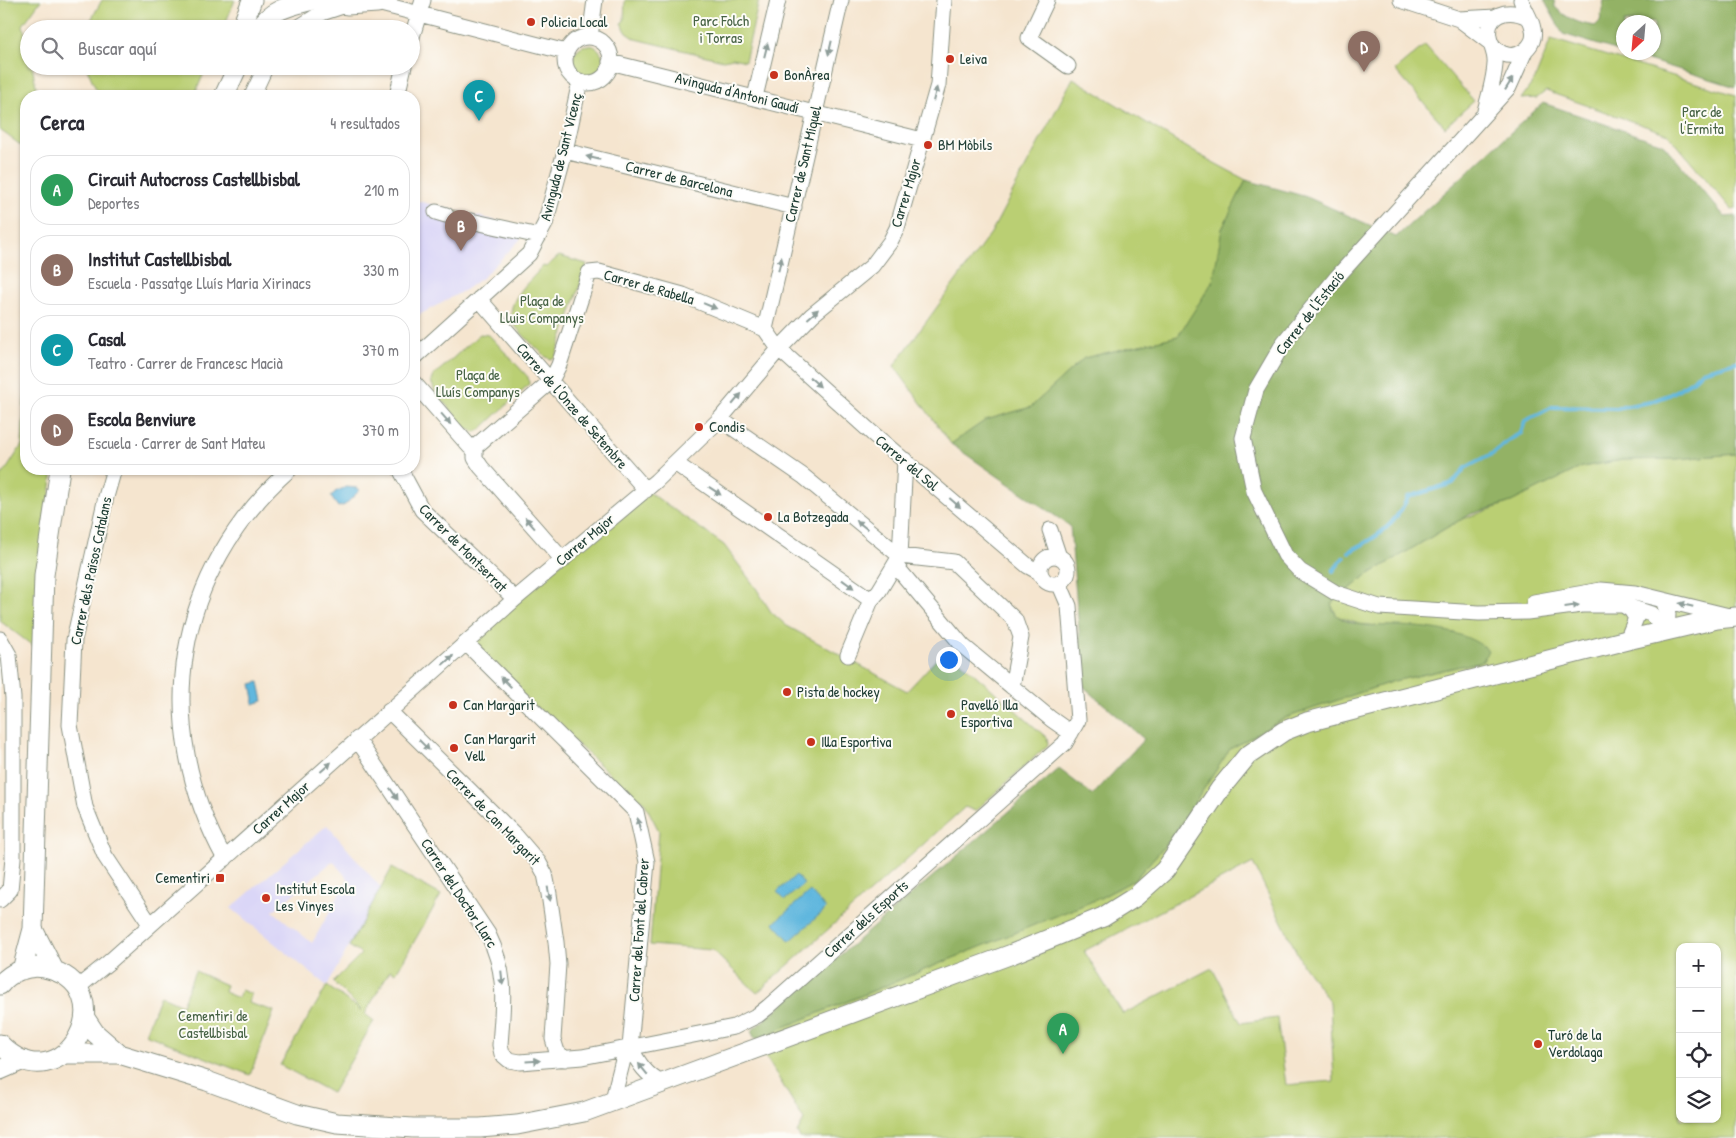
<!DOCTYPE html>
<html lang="es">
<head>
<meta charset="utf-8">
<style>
  body { margin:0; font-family:"Patrick Hand",sans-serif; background:#f7f7f7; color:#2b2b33 }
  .controls { position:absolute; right:15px; bottom:15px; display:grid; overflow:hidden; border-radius:10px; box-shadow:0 1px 4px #0004 }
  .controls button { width:45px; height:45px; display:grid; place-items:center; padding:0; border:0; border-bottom:1px solid #e1e1e2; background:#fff; color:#2b2b33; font:25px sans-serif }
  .compass { position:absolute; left:1616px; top:15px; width:45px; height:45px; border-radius:50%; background:#fff; box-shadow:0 1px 4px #0004; rotate:206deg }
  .you { position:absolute; left:948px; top:659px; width:18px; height:18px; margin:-12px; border:4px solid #fff; border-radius:50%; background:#1a73e8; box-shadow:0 0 0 8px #1a73e833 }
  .badge { display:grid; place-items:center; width:32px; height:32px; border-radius:50%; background:#db2777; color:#fff; font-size:16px; font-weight:700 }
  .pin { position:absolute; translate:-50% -41px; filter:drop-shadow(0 1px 2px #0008) }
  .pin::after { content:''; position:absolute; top:26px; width:18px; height:15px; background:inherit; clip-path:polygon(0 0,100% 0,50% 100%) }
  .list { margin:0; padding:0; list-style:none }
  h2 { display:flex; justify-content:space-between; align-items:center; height:65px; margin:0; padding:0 20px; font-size:21px }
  h2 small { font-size:16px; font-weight:400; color:#7c7c81 }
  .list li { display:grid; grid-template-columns:32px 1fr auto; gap:15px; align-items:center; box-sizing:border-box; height:70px; margin:0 10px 10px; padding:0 10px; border:1px solid #e1e1e2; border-radius:20px }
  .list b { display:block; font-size:19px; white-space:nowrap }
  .list p { margin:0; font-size:16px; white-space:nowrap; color:#7c7c81 }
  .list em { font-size:16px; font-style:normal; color:#7c7c81 }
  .icon { flex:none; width:28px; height:28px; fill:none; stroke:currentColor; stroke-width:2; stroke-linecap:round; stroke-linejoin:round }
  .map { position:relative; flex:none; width:1736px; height:1138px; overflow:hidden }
  .search { position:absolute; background:#fff; box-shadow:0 1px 4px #0004; left:20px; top:20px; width:400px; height:55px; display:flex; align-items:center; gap:12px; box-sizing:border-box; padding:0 18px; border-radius:28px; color:#7c7c81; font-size:19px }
  .panel { position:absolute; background:#fff; box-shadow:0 1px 4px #0004; left:20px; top:90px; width:400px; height:385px; border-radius:20px }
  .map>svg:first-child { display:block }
  .built { fill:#dad6f7; fill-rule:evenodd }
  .green { fill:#bacf73; stroke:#6c8654; fill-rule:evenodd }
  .forest { fill:#93b265; stroke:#59784c; fill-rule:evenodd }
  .water { fill:#61b7de; stroke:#407a89 }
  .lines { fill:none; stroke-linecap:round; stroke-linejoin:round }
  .stream { stroke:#61b7de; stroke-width:4 }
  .minor-tunnel { stroke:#cac3b0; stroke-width:15; stroke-dasharray:15 8; stroke-linecap:butt }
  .minor-casing { stroke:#8a9182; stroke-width:17 }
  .tertiary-casing { stroke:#8a9182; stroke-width:21 }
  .minor { stroke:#fff; stroke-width:15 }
  .tertiary { stroke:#fff; stroke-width:19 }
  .oneway { fill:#8f9e9a }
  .poi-dot { fill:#c8321e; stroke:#fdfcf7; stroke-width:2 }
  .labels { text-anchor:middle; stroke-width:4; stroke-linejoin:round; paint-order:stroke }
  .park-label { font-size:15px; fill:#466244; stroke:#fdfcf7 }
  .poi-label { font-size:15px; fill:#1f3d34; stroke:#fdfcf7; text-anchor:start }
  .street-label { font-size:15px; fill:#1f3d34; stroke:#fdfcf7 }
</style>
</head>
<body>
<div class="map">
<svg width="1736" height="1138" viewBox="0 0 1736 1138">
  <rect width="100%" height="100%" fill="#fdfcf7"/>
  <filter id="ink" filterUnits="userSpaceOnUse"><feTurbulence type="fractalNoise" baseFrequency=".02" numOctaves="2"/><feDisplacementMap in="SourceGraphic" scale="10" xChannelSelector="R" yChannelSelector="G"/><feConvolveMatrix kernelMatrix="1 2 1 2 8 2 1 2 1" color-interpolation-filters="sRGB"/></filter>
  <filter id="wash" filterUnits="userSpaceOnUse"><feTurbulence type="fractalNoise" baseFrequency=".0096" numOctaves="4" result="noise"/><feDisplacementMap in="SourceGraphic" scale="20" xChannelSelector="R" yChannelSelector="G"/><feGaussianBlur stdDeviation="1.12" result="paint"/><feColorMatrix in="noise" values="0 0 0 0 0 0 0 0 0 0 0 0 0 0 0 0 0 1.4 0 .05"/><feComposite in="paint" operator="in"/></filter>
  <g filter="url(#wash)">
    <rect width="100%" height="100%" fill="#f5e5cf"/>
    <path class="built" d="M414,200L524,228L520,240L483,277L465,290L421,314L414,321Z
      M327,825L381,888L327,986L231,908ZM333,861L348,879L312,943L273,911Z"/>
    <path class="green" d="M0,0H41L23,25L29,53V66H32L38,96H26V149L0,130Z
      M102,0H235L223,29H86Z
      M625,0H759L745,61L733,58L723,60L636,39L627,33L621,23L624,21Z
      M1551,39L1736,95V209L1732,210L1668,134L1546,91L1537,98L1521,99L1535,79Z
      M1425,45L1474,101L1445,127L1395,70Z
      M573 60a15 15 0 1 1 30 0a15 15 0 1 1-30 0Z
      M86,66H207L194,96H99Z
      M1073,78L1196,153L1246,180L1222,229L1213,282L1178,336L1084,358L1031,407L986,420L951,444L894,366L991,233Z
      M559,256L587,264L556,356L551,359L546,357C537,348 525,338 516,327C499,305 531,281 543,266L546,267Z
      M480,334L489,335L528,377L529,384L481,429L475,432L467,429L435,392L431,381L433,376Z
      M26,366V469H53L33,646L0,621V475L4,473L22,445Z
      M1736,454V1138H800L797,1133L804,1120L755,1039L1100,898L1134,880L1170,840L1230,749L1285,718L1394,681L1483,661L1455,633L1359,624L1337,616L1331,604L1366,576L1458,521L1511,502L1582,467L1622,460L1676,459ZM1253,863L1303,965L1330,1002L1334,1081L1286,1085L1277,1018L1241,1023L1212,968L1123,1014L1084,951ZM1680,947H1717V1119H1680Z
      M646,490L724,545L756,588L771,612L787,626L907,691L946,649L1047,738L1048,745L975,811L965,807L757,993L712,950L650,945L659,831L644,802L632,794L467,644Z
      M392,868L441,895L396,973L390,970L365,1014L374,1021L332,1093L280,1065L327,986L362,1011L333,982L361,954L349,946Z
      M195,971L226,985L224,992L238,998L241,990L251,994L248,1003L274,1011L250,1075L145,1034L160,995L182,1005Z"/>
    <path class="forest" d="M1544,0H1554L1555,7C1566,18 1579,24 1595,26L1600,21L1604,0H1736V87L1563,34ZM1624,22H1654V52H1624Z
      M1543,103L1663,144L1725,217L1736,216V454L1676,459L1622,460L1582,467L1511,502L1471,514L1446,528L1366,576L1331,604C1333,609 1335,615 1339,617C1355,628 1378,625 1396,626C1427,627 1464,630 1488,650L1483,661L1394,681L1285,718L1230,749L1170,840L1134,880L1100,898L755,1039L751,1031L1059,769L1093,795L1144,739L1084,687L1070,526L951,444L986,420L1031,407L1084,358L1178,336L1213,281L1222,229L1246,180L1307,197L1396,237Z"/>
    <path class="water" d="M346,487L357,488L360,490L345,505L338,507L331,497L335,492Z
      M259,682L263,701L253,704L254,699L251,684Z
      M796,875L804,884L785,900L777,892Z
      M810,891L826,909L790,941L774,923Z"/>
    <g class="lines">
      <path class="stream" d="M1349,552C1377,537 1394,527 1408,497L1453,483L1465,468L1494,453L1509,440L1521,433L1525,421L1552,407L1617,408L1650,402L1669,395L1692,381L1702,371L1736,362
        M1333,571L1344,557"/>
    </g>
  </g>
  <g filter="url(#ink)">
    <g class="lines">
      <path class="minor-tunnel" d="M446,215L471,221"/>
      <g class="minor-casing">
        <path id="minor" d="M1047,0L1029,38L1068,66
          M1401,0L1459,19L1492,44
          M377,3L566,52
          M1459,19L1496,17
          M296,29L322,13L346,5
          M590,37L595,0
          M565 60a23 23 0 1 1 46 0a23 23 0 1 1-46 0Z
          M411,40L423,0
          M1494,47C1497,49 1500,53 1504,54C1519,60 1537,45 1533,29C1532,20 1524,9 1521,0
          M1525,51L1509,87L1337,277L1284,342L1256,390L1243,438L1254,491L1285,555L1300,571L1336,593L1379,607L1479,613L1527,612L1582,605H1623L1651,614L1667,631
          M610,62L922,140
          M252,96L266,66
          M397,96L404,66
          M755,97L778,0
          M1485,111C1489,96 1494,80 1495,64C1496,54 1491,47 1489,37C1485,13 1509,8 1527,17
          M565,151L794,207
          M436,212L446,215
          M471,221L539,236
          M479,299L646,490
          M765,329L841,0
          M414,358L529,254L545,224L565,151L580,81
          M414,383L470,447H475L551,381L559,365L589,273L599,272L683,295L765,329L779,349L872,433L1028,566L1039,572
          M720,419L803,476L900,556
          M475,447V458L481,467L563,560
          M675,463L871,600
          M114,469L106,497L74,640L70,725L85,807L105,856L150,924
          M400,469L422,510L515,599
          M1050,530L1059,557
          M1040 570a14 14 0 1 1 28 0a14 14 0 1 1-28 0Z
          M900,556L954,562L1015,620L1021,637L1012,687
          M895,565L963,646L1051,719L1071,733
          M1663,600L1668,614L1667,631
          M1534,602L1601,590L1635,593L1729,616
          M1623,605L1631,610L1636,618L1627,640
          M0,639L9,655L13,698V858L10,890L0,900
          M467,644L636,812L647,862L630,1047L624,1056L612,1103
          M848,655L871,600L879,591L900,556L905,460
          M389,711L515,835L539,863L545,874L549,894L556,942L558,964L553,1039L557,1052L565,1059
          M357,739L488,934C508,975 503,1002 500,1045L502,1054L509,1060L520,1062L582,1057L734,1027L758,1015L768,1007L1065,743L1078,720L1069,606L1059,583
          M225,859C150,724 174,572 290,469
          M77,988L109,962L515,599L656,481L720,419L779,349L812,315L872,266L890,242L897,228L938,85L944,0
          M630,1047C639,1064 646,1075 663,1084"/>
      </g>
      <g class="tertiary-casing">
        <path id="tertiary" d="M318,0L347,5L377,3
          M241,29L252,0
          M259,29C270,9 293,5 313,0
          M224,96L238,66
          M33,929L54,970
          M22,970L33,929L44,575L60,469
          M0,985C10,972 28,965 44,968C129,985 64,1110 0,1044
          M85,1018L95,1033L119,1054
          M65,1054H119L207,1081L297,1114L337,1123L413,1128H480L517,1125L584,1112L1012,954L1103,917L1135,897L1165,870L1220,789L1247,756L1284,731L1307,722L1627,640L1717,619L1736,617
          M0,1070L23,1060"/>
      </g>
      <use href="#minor" class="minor"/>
      <use href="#tertiary" class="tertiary"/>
    </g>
    <defs><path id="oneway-solid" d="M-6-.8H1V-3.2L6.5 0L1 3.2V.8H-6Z" transform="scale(1.25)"/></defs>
    <g class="oneway">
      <use href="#oneway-solid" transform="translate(830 48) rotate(103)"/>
      <use href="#oneway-solid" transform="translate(766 50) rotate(-76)"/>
      <use href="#oneway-solid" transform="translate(1509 84) rotate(-58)"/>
      <use href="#oneway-solid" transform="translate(935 94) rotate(-75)"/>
      <use href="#oneway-solid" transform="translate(593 158) rotate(-166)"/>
      <use href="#oneway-solid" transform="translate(780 264) rotate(-77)"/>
      <use href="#oneway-solid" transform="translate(710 306) rotate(22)"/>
      <use href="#oneway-solid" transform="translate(813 314) rotate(-42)"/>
      <use href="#oneway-solid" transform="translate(815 382) rotate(42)"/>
      <use href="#oneway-solid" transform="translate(737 399) rotate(-50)"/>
      <use href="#oneway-solid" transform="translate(446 419) rotate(49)"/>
      <use href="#oneway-solid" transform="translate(715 491) rotate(34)"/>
      <use href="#oneway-solid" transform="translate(955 503) rotate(41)"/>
      <use href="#oneway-solid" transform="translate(530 523) rotate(-131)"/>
      <use href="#oneway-solid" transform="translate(862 525) rotate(-141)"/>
      <use href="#oneway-solid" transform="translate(848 584) rotate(36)"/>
      <use href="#oneway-solid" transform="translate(1686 605) rotate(-166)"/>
      <use href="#oneway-solid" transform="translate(1572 606) rotate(-7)"/>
      <use href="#oneway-solid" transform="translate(448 660) rotate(-41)"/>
      <use href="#oneway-solid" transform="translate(506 682) rotate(-135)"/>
      <use href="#oneway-solid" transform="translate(424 745) rotate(45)"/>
      <use href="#oneway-solid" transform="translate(326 767) rotate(-42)"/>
      <use href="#oneway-solid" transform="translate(394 794) rotate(56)"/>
      <use href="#oneway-solid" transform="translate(639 825) rotate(-102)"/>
      <use href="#oneway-solid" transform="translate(549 894) rotate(79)"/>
      <use href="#oneway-solid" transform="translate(502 978) rotate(84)"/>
      <use href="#oneway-solid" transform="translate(533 1061) rotate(-4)"/>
      <use href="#oneway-solid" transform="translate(643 1069) rotate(-129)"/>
    </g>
  </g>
  <g class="poi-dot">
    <circle cx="531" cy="22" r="5"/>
    <circle cx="950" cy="59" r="5"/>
    <circle cx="774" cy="75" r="5"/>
    <circle cx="928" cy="145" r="5"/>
    <circle cx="699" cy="427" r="5"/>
    <circle cx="768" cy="517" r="5"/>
    <circle cx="787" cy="692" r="5"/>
    <circle cx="453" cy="705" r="5"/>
    <circle cx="951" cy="714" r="5"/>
    <circle cx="811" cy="742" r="5"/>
    <circle cx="454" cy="748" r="5"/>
    <rect x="215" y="873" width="10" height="10" rx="2.5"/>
    <circle cx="266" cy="898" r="5"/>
    <circle cx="1538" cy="1044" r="5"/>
  </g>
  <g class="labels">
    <g class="park-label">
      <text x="721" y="26">Parc Folch<tspan x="721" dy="17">i Torras</tspan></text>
      <text x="1702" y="117">Parc de<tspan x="1702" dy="17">l'Ermita</tspan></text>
      <text x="542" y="306">Plaça de<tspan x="542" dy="17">Lluis Companys</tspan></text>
      <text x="478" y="380">Plaça de<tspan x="478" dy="17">Lluís Companys</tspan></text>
      <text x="213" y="1021">Cementiri de<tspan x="213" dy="17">Castellbisbal</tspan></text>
    </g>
    <g class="poi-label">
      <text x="541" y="27">Policia Local</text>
      <text x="960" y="64">Leiva</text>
      <text x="784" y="80">BonÀrea</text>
      <text x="938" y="150">BM Mòbils</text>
      <text x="709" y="432">Condis</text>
      <text x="778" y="522">La Botzegada</text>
      <text x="797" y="697">Pista de hockey</text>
      <text x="463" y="710">Can Margarit</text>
      <text x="961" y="710">Pavelló Illa<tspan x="961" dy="17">Esportiva</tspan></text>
      <text x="464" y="744">Can Margarit<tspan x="464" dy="17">Vell</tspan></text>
      <text x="821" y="747">Illa Esportiva</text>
      <text x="210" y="883" text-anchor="end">Cementiri</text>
      <text x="276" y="894">Institut Escola<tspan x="276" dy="17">Les Vinyes</tspan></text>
      <text x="1548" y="1040">Turó de la<tspan x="1548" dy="17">Verdolaga</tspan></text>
    </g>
    <g class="street-label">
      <text transform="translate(737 93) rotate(14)" y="5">Avinguda d'Antoni Gaudí</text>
      <text transform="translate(561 157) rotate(-76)" y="5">Avinguda de Sant Vicenç</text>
      <text transform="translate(803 164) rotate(-77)" y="5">Carrer de Sant Miquel</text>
      <text transform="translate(679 179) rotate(14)" y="5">Carrer de Barcelona</text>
      <text transform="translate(906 193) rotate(-73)" y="5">Carrer Major</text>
      <text transform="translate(649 287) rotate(16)" y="5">Carrer de Rabella</text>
      <text transform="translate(1310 313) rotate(-52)" y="5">Carrer de l'Estació</text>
      <text transform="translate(572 406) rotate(49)" y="5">Carrer de l'Onze de Setembre</text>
      <text transform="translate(907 463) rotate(40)" y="5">Carrer del Sol</text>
      <text transform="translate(585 540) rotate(-40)" y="5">Carrer Major</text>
      <text transform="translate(463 548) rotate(45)" y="5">Carrer de Montserrat</text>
      <text transform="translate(91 571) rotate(-78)" y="5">Carrer dels Països Catalans</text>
      <text transform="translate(281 808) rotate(-42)" y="5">Carrer Major</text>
      <text transform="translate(493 817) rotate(46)" y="5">Carrer de Can Margarit</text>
      <text transform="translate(459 893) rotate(57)" y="5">Carrer del Doctor Llarc</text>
      <text transform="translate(866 919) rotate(-42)" y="5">Carrer dels Esports</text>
      <text transform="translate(639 930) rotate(-86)" y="5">Carrer del Font del Cabrer</text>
    </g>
  </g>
</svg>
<div class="controls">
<button>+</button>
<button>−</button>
<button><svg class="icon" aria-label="locate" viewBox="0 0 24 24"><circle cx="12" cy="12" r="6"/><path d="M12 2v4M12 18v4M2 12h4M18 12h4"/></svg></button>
<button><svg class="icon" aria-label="layers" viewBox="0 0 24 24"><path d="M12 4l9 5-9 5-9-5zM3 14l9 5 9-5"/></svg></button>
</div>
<svg class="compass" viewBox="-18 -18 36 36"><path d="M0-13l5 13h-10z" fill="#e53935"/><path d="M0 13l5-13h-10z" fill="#7c7c81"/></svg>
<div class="you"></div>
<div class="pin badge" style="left:1063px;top:1054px;background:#2e9e5b">A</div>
<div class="pin badge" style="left:461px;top:251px;background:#8d6e63">B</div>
<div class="pin badge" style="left:479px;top:121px;background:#0f9aa8">C</div>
<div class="pin badge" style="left:1364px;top:72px;background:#8d6e63">D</div>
<div class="search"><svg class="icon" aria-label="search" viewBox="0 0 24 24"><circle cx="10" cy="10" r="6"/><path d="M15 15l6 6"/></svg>Buscar aquí</div>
<section class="panel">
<h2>Cerca<small>4 resultados</small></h2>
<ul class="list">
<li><span class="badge" style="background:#2e9e5b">A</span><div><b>Circuit Autocross Castellbisbal</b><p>Deportes</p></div><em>210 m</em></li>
<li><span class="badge" style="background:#8d6e63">B</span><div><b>Institut Castellbisbal</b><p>Escuela · Passatge Lluís Maria Xirinacs</p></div><em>330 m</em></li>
<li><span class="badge" style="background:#0f9aa8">C</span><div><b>Casal</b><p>Teatro · Carrer de Francesc Macià</p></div><em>370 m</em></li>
<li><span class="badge" style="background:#8d6e63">D</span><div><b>Escola Benviure</b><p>Escuela · Carrer de Sant Mateu</p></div><em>370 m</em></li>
</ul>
</section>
</div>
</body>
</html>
